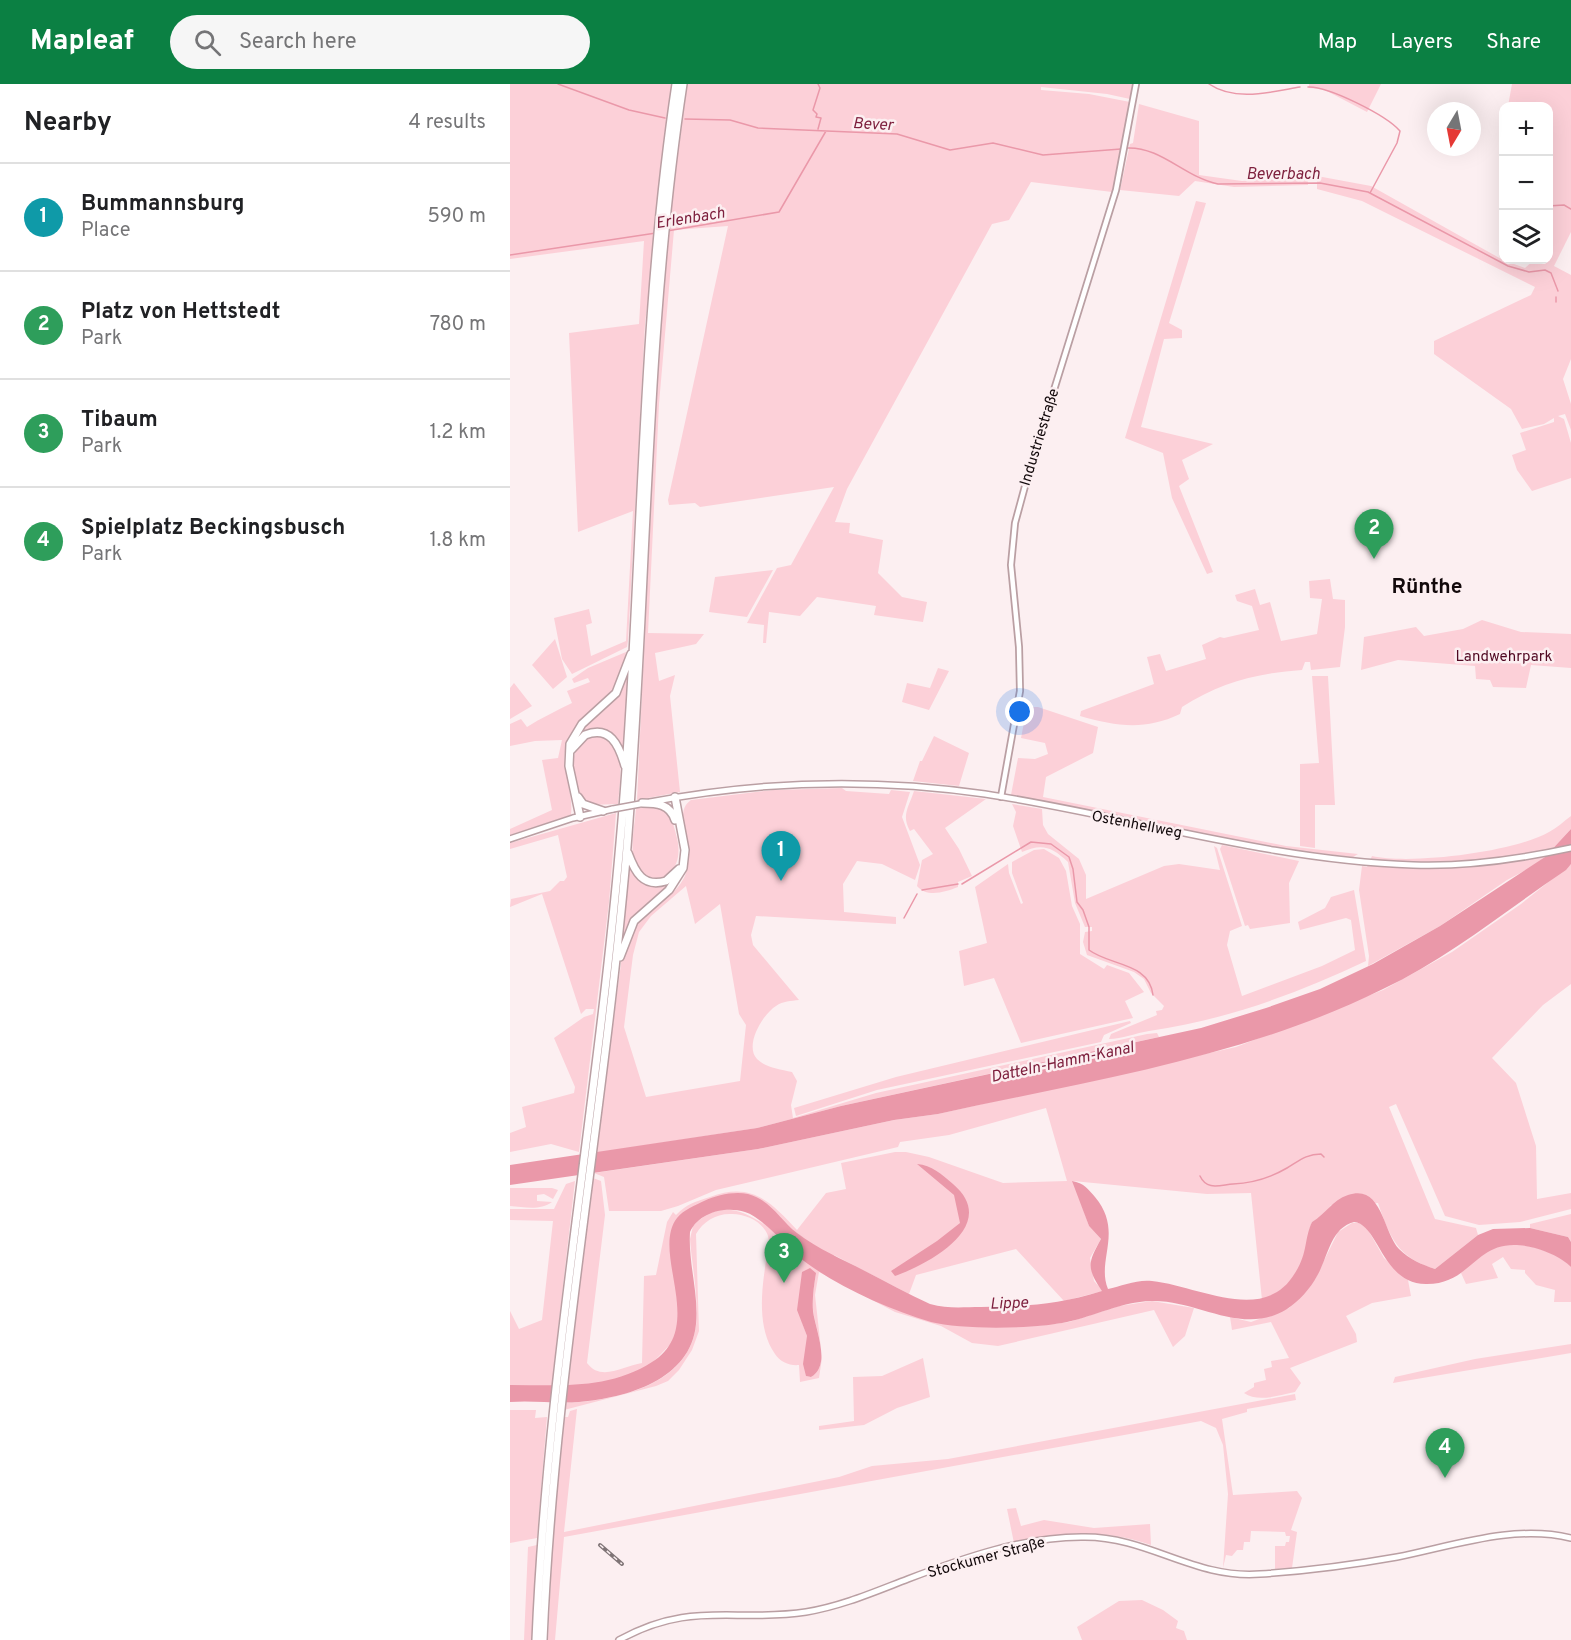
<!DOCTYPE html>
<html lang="en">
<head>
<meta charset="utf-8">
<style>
  body { margin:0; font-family:Overpass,sans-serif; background:#f6f6f6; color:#202124 }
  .controls { position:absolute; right:18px; top:18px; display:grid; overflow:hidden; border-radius:12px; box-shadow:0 6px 24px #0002 }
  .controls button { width:54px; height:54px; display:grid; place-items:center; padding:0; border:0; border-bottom:2px solid #e0e0e0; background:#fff; color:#202124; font:30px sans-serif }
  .compass { position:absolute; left:917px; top:18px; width:54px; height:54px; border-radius:50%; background:#fff; box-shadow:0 6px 24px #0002; rotate:190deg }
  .you { position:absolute; left:510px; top:628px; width:21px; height:21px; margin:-15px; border:4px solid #fff; border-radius:50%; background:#1a73e8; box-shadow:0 0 0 9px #1a73e833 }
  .badge { display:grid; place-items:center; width:39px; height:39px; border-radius:50%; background:#0b8043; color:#fff; font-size:20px; font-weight:700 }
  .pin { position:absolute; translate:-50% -50px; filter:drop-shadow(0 2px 3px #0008) }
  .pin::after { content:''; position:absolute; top:32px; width:21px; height:18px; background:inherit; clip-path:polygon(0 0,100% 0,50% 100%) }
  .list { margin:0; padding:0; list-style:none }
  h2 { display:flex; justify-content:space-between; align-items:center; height:78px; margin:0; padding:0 24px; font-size:26px }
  h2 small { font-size:20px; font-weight:400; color:#757577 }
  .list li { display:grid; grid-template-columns:39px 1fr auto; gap:18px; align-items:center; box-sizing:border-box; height:108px; padding:0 24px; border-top:2px solid #e0e0e0 }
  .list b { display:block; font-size:22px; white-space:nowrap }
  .list p { margin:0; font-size:20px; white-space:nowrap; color:#757577 }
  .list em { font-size:20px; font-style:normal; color:#757577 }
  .icon { flex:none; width:33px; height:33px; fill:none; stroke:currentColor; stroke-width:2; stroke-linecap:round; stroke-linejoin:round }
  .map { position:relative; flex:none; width:1061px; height:1556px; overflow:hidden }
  header { display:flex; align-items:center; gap:36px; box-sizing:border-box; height:84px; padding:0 30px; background:#0b8043; color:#fff }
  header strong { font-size:28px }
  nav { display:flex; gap:33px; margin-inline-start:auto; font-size:21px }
  .search { width:420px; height:54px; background:#f6f6f6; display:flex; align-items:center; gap:15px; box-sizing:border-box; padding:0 21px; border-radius:33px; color:#757577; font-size:22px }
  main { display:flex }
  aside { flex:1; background:#fff }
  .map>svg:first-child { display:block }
  .green { fill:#fcd0d8; fill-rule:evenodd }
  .water { fill:#ea98a9 }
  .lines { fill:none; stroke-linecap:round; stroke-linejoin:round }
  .stream { stroke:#ea98a9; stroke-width:1.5 }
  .minor-casing { stroke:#ba9fa3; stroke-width:8 }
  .major-casing { stroke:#ba9fa3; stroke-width:8 }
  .highway-casing { stroke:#ba9fa3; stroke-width:10 }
  .minor { stroke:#fff; stroke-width:4.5 }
  .major { stroke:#fff; stroke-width:5 }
  .highway { stroke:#fff; stroke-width:7 }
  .rail-casing { stroke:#7f7476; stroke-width:4 }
  .rail { stroke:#fceff1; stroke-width:1.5; stroke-dasharray:4.5; stroke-linecap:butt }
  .major-bridge-casing { stroke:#ba9fa3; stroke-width:8; stroke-linecap:butt }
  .major-bridge { stroke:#fff; stroke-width:5 }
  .labels { text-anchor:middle; stroke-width:5; stroke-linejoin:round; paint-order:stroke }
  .street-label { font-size:15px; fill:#12090b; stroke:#fceff1 }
  .park-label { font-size:15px; fill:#500822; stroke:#fceff1 }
  .water-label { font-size:16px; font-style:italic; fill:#7e203e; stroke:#fceff1 }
  .district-label { font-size:21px; font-weight:bold; fill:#12090b; stroke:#fceff1 }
</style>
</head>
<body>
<header>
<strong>Mapleaf</strong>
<div class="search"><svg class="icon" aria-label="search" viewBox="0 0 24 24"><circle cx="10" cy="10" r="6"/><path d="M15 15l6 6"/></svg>Search here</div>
<nav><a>Map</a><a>Layers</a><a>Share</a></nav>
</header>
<main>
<aside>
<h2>Nearby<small>4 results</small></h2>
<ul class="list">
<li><span class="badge" style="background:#0f9aa8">1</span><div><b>Bummannsburg</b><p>Place</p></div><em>590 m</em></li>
<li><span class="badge" style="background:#2e9e5b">2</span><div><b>Platz von Hettstedt</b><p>Park</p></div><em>780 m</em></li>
<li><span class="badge" style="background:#2e9e5b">3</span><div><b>Tibaum</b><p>Park</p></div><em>1.2 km</em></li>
<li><span class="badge" style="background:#2e9e5b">4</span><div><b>Spielplatz Beckingsbusch</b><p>Park</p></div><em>1.8 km</em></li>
</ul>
</aside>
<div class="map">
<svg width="1061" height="1556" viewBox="0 0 1061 1556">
  <rect width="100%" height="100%" fill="#fceff1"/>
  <path class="green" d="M0,0H162L135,240L118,557L117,563L62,590L52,575L44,534L79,525L82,539L76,541L81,572L116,557L123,427L68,448L59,249L129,240L134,157L0,175Z
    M177,0H622L620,15L597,10L531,3V6L579,10L620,18L602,108L521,98L499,136L482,140L337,405L325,438L340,439L339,449L373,456L368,489L392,513L417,518L413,538L364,531L366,522L307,513L290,532L259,528L256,559H253L254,541L237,539L267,484L281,481L324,403L190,423L185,419L159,421L158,416L218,142L164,146L149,320L138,549L194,550L186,560L145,569L149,597L165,591L160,612L170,708L127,716L151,200Z
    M799,0H871L857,28L813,5L799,4Z
    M1002,0H1061V148L1044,182L1061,191V275L1053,295L1061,320V346L1055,330L1048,332L1054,335L1061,359V394L1022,407L1007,386L1002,371L1016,366L1010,349L1044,338V334L1034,340L1012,345L1001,325L924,270V257L1021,211L1025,203L852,117L807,105V92L861,102L993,176L1015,184L1024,176H1038V22H998Z
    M629,20L689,37V91L732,97L798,93V101L724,103L685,97L669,112L610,106L620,60L623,59Z
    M686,117L696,119L659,239L672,246V254L654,255L631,343L703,360L672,376L679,395L669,402L703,488L697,490L662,414L653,369L615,354Z
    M263,486L237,533L199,528L205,493Z
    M820,495L823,515L835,516V543L830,583L801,586L800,578H795L792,586C747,589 709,599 672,623L670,630C634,647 606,642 570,632L571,627L644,600L637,573L650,570L656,587L696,575L692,561L710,553L714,554L749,546L742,522L727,517L725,511L745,505L750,521L760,518L771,557L807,550L812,515L800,514L799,497Z
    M972,536L1011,548L1061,550V584L1021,581L1016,604L983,603L980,596L966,595L965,582L888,576L851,586L854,553L906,543L914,552L953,545Z
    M45,555L57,593L43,605L22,581Z
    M116,568C114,579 111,594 106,604C93,626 65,633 57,658C49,683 64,706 61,731L0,751V745L42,726L32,676L48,674L52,656L25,657L0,662V640L11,635L17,643C31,634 46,627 62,619L57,607L80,598L78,594L64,599L62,595L78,584Z
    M119,581L114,671L93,648L62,658L76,638L100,619Z
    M428,584L439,587L419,626L392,618L397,599L420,604Z
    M802,592H818L825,721H805V764L790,762V680L809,679Z
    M4,599L22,622L0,635V604Z
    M517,623H528L588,643L583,669L536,693L533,713L776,762L848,770L843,773L764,764L501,711L508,674L525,675L538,670L535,659L511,654Z
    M83,651C119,654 110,694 108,720L79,721C60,704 54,661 83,651Z
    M424,652L459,669L449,702L403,697L410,677H412Z
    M332,704L336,707L379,710L381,706L400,708L392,733L410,781L405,796L372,780L347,777L333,800L334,828L386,833V840L246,832L241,851L243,861L289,916C281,917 273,917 266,922C253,930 234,961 247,975C256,984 269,985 282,988L287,997L281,1021L283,1034L366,1009L637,950L647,949L649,953L331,1022L247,1044L86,1069L112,872C118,857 123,843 134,832C149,818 169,809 176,789C185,765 161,729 181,716L263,706ZM176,802L185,840L210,820L229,930L236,941L230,997L136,1013L114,943L123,871L129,848L141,832Z
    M404,707L476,715L435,744L449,765L462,792L448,798V803C435,808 417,814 407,802L412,776L423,770L404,745L400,747C391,731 399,723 404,707Z
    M502,720L532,725L533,741L538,750L569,775L576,791V815L654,782L669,780L710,786L704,762L707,764L732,842L720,847L717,861L732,912L812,882L845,866L841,836L836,834L790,846L788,838L815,824L821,813L844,806L856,877C786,910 716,936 639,947C626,949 612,955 599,955L601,950L647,931L646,927L652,926L654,922L641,909L634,895L624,888L577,871L573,858L575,848L582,847V843H575L565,819L558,778C542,763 532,759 512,768L503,742L506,728Z
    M138,723L155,725C162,734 164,742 167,754C178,800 126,811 123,771C121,756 125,739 126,724Z
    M106,729L99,818L69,1068L41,1060L0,1068V1049L16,1043L12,1023L64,1009L65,1003L44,954L74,933L83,930L84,925H76L71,930L32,810L0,823L1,815L40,807L50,797H54L57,793L48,751L0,765V759Z
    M1061,732V745L1035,773L1018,785L997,796L930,842L858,882L859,872L849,806L852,782L857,783L862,772C901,781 1005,768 1039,748C1047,744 1054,737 1061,732Z
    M712,761L789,777L779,799L780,839L740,845L738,841L735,842L710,765Z
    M534,765L549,774L556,787L562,822L570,840V870L594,885L597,881L619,889L634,908L615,917L623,934L511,959L484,894L454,902L449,867L477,859L465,803L498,780L499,789L511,820L513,819L502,789V778L524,766Z
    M119,778L120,782L146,800L171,784L152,810L128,830L110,865Z
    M1061,780V900L1033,921L982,974L1006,999L1026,1062L1027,1115L1061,1109V1125L1010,1138L969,1141L935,1132L886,1020L879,1023L925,1135L966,1144L968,1151L925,1185C888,1174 880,1154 868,1119L821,1121L814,1131L802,1138C797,1149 799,1161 795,1172C788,1191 772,1210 752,1216L741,1109L697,1110L563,1097L579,1142L591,1155L580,1174L584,1197L593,1207L554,1217L506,1165L406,1191L399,1210L324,1171L322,1194L387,1226L440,1241L529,1242L559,1238L609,1222L642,1217L684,1224L675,1252L663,1263L644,1226L488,1262L462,1259L431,1242L385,1228L309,1188L305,1211L312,1274L309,1294L290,1298L289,1281C280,1282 270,1278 265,1270C248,1246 251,1211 255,1184C256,1173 261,1163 258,1152C253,1137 234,1129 220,1130C205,1130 193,1138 186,1150L189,1247L182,1266L169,1286L158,1297L146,1302L54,1326L55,1319C105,1317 178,1302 186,1242C189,1214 182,1183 180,1155L183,1142C207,1117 231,1124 256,1142L226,1117L173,1142L176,1244L126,1296L0,1311V1227L9,1245L32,1236L43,1137L0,1136V1125H44L56,1100L65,1097L43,1289V1297H57L83,1094L91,1097L95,1131L77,1279C91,1298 113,1282 132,1279L134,1192L146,1191L157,1138L163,1128L166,1131C177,1120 184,1118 200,1113C241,1098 259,1116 287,1146L316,1109L336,1105L331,1079L385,1068H396L419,1073L493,1099L557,1097L536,1024L439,1051L390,1058L388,1063L206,1106L168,1122L151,1127H99L94,1093L84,1089L248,1065L384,1036L428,1030L726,963L873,906L942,868L1011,820ZM306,1189C304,1201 302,1214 303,1226C305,1245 322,1280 301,1293L296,1292L297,1252L292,1238Z
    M620,937L621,939L594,951L591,958L367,1006L286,1032L284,1024L386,993Z
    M0,1104H42L48,1106L43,1115L34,1110L27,1111V1117L42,1118C30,1127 14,1123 0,1122Z
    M1061,1130V1158L1058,1153L1020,1144V1140Z
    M842,1139H849L857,1144L874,1174L898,1196L901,1212L862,1219L836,1232L846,1250L847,1258L780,1284L791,1299L785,1308C769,1311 748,1319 734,1309L744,1303V1299L756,1296L754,1285L762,1283L761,1277L779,1274L761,1238L722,1246L720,1233L741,1238L779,1224L805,1195L828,1148Z
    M1002,1160C1022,1161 1047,1168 1061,1183V1218H1044L1045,1206L1026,1201L1015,1189V1186L1001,1185L993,1173L982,1180L988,1194L956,1200L951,1189C967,1174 979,1162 1002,1160Z
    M1061,1260V1269L883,1299L885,1293L965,1275Z
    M413,1274L420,1313L387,1324L354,1341L309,1346V1342L344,1337L343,1293L372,1292Z
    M785,1310L786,1316L737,1325V1328L712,1335L723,1411L787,1407L792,1414L781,1446L787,1448L782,1484L765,1485V1462H775L776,1458H779L780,1452H776L775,1448L741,1447L740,1458H734L733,1466H727L722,1472L716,1471L713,1484L718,1410L713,1361L706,1344L691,1337L54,1453L45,1556H38L43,1450L54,1333H58L60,1327L67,1325L54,1448L329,1393L362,1382L438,1375Z
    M0,1326H26L25,1334L37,1333L27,1454L0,1459Z
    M506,1424L511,1442L534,1436L584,1444L640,1440L641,1461C595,1445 550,1447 504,1459L497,1425Z
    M27,1461L22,1556H14L18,1463Z
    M632,1516L653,1526L668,1537L666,1544L674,1547L677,1556H572L567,1543L609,1517Z"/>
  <path class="water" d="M1061,745V780L1056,786C995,827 940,873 873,905C734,974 578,997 428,1030L384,1036L248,1065L0,1101V1081L247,1044L331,1022L691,944L756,924L810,905L863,880L930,842L1035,773Z
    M407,1080C422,1081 431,1090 443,1100C491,1141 419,1180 385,1192L381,1187L427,1157L450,1139L444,1111Z
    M562,1097C574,1099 578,1105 585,1113C614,1148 586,1176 598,1205C611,1202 628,1195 642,1197C689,1202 754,1241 785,1189C798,1169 794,1155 802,1138C816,1130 822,1116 838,1111C872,1099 873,1148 889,1165C900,1176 911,1180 925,1185L968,1151L983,1145L1020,1144L1058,1153L1061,1158V1183C1051,1173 1038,1168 1025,1164C965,1148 966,1200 917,1200C872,1201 869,1140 844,1138C820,1144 818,1174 807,1192C801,1204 788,1218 777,1225C732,1253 687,1215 641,1217C611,1218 585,1232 557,1238C525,1245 452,1246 421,1238C380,1226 333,1205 298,1180C279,1167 255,1134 235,1128C216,1122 189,1128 180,1148C178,1179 189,1210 186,1240C181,1296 116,1314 69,1318C46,1320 23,1316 0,1318V1301C48,1301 99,1306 142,1278C198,1243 140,1169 167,1134C173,1126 186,1121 194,1117C207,1111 224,1107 238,1110C261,1116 270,1136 287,1149C308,1165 332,1175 355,1187C377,1198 398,1210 420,1220C438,1225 453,1223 471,1223C518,1222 547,1221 592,1207C576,1183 578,1179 591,1155L579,1142Z
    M300,1184L306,1189C304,1202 302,1214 303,1227C305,1245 322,1281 301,1293L296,1292L293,1280L297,1252L287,1226L292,1188Z"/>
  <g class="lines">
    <path class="stream" d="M48,0L119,26L155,34
      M308,0L310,4L303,26L307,30L306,33L311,34L308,45
      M699,0C725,18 761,8 790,3
      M798,3C818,2 876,31 890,47L887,59L860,109
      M175,35L220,36L248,44L387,50L440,66L483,59L533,71L611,65
      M616,64C651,62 674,93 708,100L810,99L858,108L998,182L1019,188L1035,186L1041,189L1048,207
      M1038,122L1054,121L1061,125
      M157,147L269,128L316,47
      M0,171L146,149
      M1046,218V213
      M452,800L521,758L541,760L559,773L563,785L567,818L573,826L579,843V866C600,882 639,878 643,911
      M412,806L448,800
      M394,834L407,810
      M690,1092C697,1107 710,1101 723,1100C742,1099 760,1094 777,1084C789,1077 796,1070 811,1070L814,1073"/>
    <g class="minor-casing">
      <path id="minor" d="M491,713L510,607L509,563L501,481L505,439L521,380L606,106L626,0"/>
    </g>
    <g class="major-casing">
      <path id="major" d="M140,718C250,697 364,694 475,710C618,732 757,776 903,781C956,783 1010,775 1061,764
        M0,755L63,734L103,725
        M109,1556C181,1516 223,1539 296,1528C332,1522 364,1508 398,1495C453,1474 515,1452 575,1453C639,1453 684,1495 750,1490C796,1487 842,1481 887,1473C943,1462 1003,1440 1061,1454"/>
    </g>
    <g class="highway-casing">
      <path id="highway" d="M61,666L75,651C100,641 109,661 115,682
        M68,713L73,720L93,727
        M132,719C147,719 160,720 165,736
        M70,733L59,682L60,660L72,640L106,609L121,570
        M118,769C125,788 133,804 156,797L169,785
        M110,873L124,837L159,806L173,784L175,766L165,713
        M26,1556C37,1289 87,1026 110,759C133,506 128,252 166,0
        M33,1556C44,1294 93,1036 116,775C138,517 134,257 173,0"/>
    </g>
    <use href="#minor" class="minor"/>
    <use href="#major" class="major"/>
    <use href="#highway" class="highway"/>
    <g class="rail-casing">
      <path id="rail" d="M90,1461L112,1480"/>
    </g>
    <use href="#rail" class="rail"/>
    <g class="major-bridge-casing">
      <path id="major-bridge" d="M103,725L130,720"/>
    </g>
    <use href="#major-bridge" class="major-bridge"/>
  </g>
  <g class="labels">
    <g class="street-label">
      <text transform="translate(529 353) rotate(-73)" y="5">Industriestraße</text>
      <text transform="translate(627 740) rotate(11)" y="5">Ostenhellweg</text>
      <text transform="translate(476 1473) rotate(-15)" y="5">Stockumer Straße</text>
    </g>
    <g class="park-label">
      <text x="994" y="577">Landwehrpark</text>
    </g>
    <g class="water-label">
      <text transform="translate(363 39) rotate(3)" y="6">Bever</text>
      <text x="773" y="95">Beverbach</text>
      <text transform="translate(180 133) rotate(-9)" y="6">Erlenbach</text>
      <text transform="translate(552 977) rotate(-12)" y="6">Datteln-Hamm-Kanal</text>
      <text transform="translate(499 1218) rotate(-2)" y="6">Lippe</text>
    </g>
    <g class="district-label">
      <text x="917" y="509">Rünthe</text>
    </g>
  </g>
</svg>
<div class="controls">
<button>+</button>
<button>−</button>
<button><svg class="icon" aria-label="layers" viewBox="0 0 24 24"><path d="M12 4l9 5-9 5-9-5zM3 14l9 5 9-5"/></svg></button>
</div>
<svg class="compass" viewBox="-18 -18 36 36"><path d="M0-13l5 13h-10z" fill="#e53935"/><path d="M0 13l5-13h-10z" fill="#757577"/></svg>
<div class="you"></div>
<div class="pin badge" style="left:271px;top:797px;background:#0f9aa8">1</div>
<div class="pin badge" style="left:864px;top:475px;background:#2e9e5b">2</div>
<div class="pin badge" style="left:274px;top:1199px;background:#2e9e5b">3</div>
<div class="pin badge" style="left:935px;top:1394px;background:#2e9e5b">4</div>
</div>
</main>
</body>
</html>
